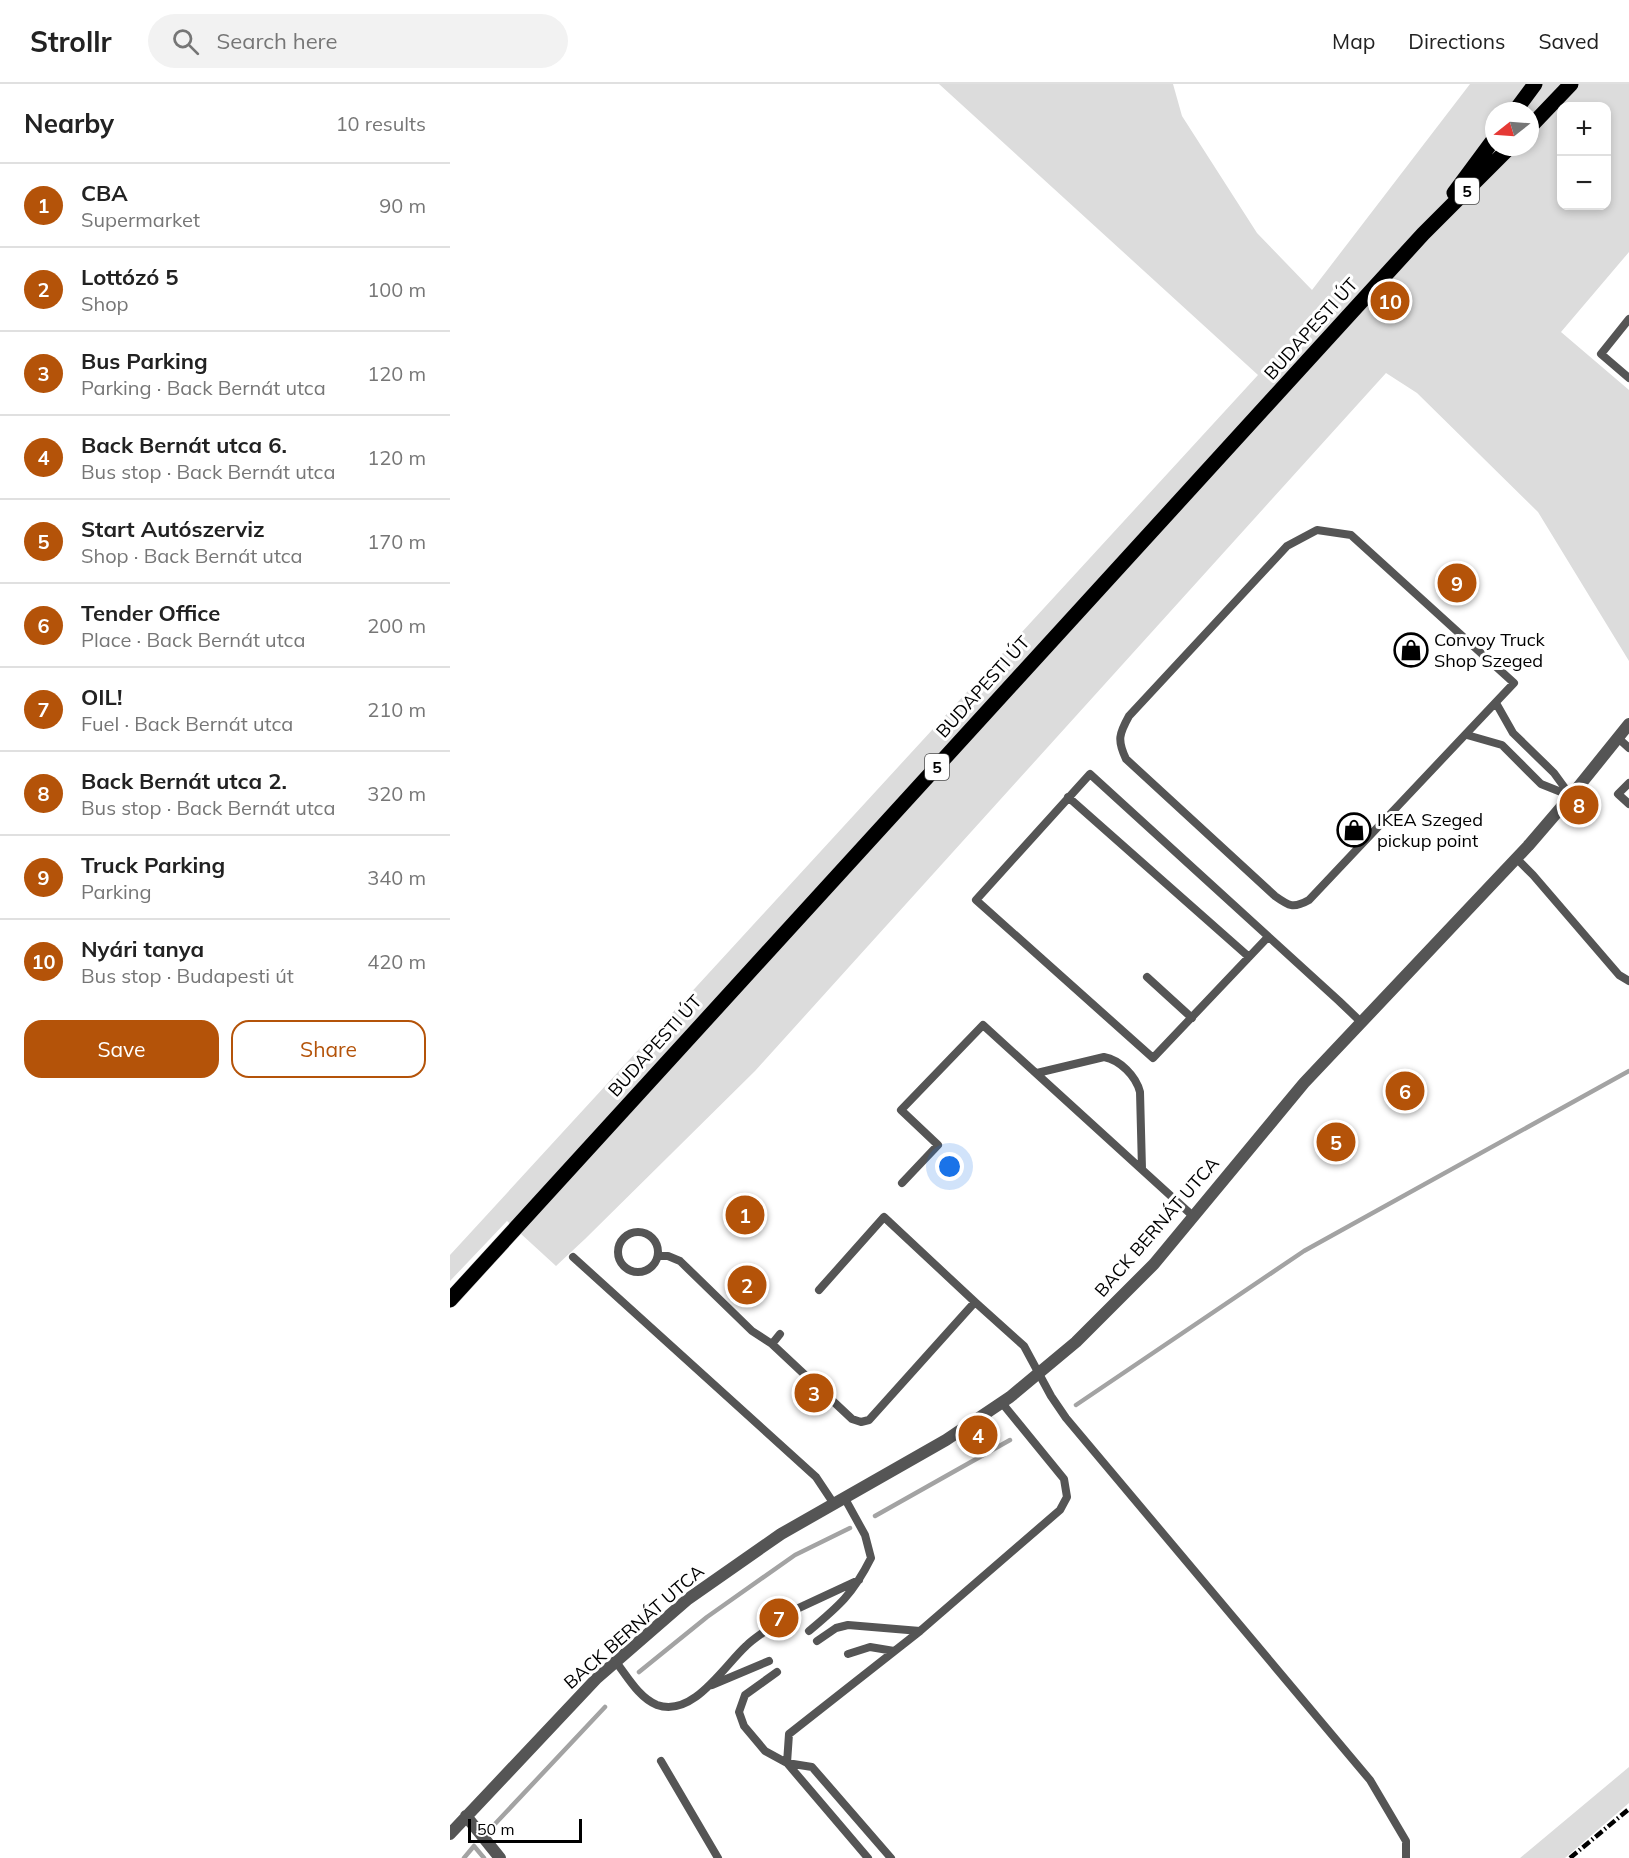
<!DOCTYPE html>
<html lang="en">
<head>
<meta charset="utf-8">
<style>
  body { margin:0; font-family:Mulish,sans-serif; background:#f2f2f2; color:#222 }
  .controls { position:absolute; right:18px; top:18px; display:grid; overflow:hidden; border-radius:12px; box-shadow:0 3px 9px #0003 }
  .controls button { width:54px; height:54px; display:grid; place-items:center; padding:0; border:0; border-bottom:2px solid #e0e0e0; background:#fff; color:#222; font:30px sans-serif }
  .compass { position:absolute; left:1035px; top:18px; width:54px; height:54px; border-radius:50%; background:#fff; box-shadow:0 3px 9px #0003; rotate:253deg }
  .scale { position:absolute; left:18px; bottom:15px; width:114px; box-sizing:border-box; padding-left:6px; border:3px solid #000; border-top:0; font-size:16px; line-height:21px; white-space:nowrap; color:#000; -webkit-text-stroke:4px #fff; paint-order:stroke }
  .you { position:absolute; left:500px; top:1083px; width:21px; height:21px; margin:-15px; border:4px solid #fff; border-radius:50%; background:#1a73e8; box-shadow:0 0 0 9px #1a73e833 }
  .badge { display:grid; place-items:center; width:39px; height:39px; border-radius:50%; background:#b45309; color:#fff; font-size:20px; font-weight:700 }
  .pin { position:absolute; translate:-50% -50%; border:3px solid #fff; box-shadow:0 2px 6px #0006 }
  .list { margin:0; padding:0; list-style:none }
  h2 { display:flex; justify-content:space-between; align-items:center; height:78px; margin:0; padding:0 24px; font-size:26px }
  h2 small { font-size:20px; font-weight:400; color:#767676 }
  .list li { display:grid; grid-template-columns:39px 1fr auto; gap:18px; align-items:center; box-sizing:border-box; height:84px; padding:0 24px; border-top:2px solid #e0e0e0 }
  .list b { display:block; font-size:22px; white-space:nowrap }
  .list p { margin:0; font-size:20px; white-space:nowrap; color:#767676 }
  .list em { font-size:20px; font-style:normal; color:#767676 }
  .actions { display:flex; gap:12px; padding:18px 24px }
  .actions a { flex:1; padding:14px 0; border:2px solid #b45309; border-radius:18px; text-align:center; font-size:21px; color:#b45309 }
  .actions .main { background:#b45309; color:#fff }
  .icon { flex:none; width:33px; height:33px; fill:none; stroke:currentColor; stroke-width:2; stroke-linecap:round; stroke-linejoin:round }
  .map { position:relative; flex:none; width:1179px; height:1774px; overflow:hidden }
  header { display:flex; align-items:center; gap:36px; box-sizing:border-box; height:84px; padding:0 30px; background:#fff; border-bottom:2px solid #e0e0e0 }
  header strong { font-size:28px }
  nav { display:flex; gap:33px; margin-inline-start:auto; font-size:21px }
  .search { width:420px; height:54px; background:#f2f2f2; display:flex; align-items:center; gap:15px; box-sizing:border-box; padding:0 21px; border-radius:33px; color:#767676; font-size:22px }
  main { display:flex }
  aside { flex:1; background:#fff }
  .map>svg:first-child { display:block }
  .green { fill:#dcdcdc; fill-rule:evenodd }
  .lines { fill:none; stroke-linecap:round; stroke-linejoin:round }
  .stream { stroke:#a3a3a3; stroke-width:4.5 }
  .primary-casing { stroke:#dbdbdb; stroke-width:16 }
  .lane { stroke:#555; stroke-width:8 }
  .street { stroke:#555; stroke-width:12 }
  .primary { stroke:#000; stroke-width:15 }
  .rail { stroke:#000; stroke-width:4.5; stroke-dasharray:9 3 1.5 3; stroke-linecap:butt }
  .labels { text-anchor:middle; stroke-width:6; stroke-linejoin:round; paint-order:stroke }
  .shield { fill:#fff; stroke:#4c4c4c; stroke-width:1.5 }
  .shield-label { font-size:16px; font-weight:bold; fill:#000 }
  .street-label { font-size:18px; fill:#000; stroke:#fff }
  .poi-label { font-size:18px; fill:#000; stroke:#fff; text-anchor:start }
</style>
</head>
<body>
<header>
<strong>Strollr</strong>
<div class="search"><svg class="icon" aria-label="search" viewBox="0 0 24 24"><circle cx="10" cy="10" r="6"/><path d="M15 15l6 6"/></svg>Search here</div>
<nav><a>Map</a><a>Directions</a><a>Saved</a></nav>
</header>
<main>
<aside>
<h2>Nearby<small>10 results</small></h2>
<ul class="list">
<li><span class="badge">1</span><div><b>CBA</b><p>Supermarket</p></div><em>90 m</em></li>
<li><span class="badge">2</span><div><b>Lottózó 5</b><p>Shop</p></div><em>100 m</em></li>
<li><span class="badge">3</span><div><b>Bus Parking</b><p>Parking · Back Bernát utca</p></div><em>120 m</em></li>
<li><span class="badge">4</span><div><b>Back Bernát utca 6.</b><p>Bus stop · Back Bernát utca</p></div><em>120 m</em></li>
<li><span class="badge">5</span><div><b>Start Autószerviz</b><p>Shop · Back Bernát utca</p></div><em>170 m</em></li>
<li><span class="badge">6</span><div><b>Tender Office</b><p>Place · Back Bernát utca</p></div><em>200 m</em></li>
<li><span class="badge">7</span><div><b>OIL!</b><p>Fuel · Back Bernát utca</p></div><em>210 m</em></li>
<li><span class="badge">8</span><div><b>Back Bernát utca 2.</b><p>Bus stop · Back Bernát utca</p></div><em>320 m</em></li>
<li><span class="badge">9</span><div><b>Truck Parking</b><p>Parking</p></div><em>340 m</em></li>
<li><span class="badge">10</span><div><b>Nyári tanya</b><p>Bus stop · Budapesti út</p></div><em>420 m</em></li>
</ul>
<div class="actions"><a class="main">Save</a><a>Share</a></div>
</aside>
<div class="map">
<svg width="1179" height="1774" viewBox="0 0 1179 1774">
  <rect width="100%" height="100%" fill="#fff"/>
  <path class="green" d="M489,0H723L732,32L807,149L862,206L1020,0H1179V168L1111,248L1179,306V577L1088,428L967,309L936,289L305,987L135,1155L106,1182L57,1137L0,1197V1171L808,291ZM1112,22H1156V122H1112ZM1044,27H1080V63H1044Z
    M1179,1683V1719L1115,1774H1070Z"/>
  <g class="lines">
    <path class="stream" d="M626,1321L854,1167L1179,987
      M425,1432L560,1356
      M189,1588L257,1533L345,1471L400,1444
      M44,1741L155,1623
      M14,1774L24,1762L34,1774"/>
    <g class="primary-casing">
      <path id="primary" d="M1065,27L1085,0
        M1080,43L1121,0
        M1004,109L1044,55
        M0,1216L973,150L1060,63"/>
    </g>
    <path class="lane" d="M1179,235L1151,270L1179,294
      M867,446L901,451L1064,599L859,816C843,825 839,822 825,812L676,675C667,656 669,650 679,632L837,462Z
      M1046,619L1063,649L1104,689L1120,711
      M1017,651L1052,661L1091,700L1121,712
      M1168,654L1179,664
      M1179,699L1168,710L1179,720
      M618,713L799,873
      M1066,774L1083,791L1169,891L1179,897
      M818,853L703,974L526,816L640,690L889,917L912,939
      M697,893L742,934
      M587,989L654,973C670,976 686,992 690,1008L692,1085
      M452,1099L488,1061L451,1026L533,941L744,1133
      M168 1168a20 20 0 1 1 40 0a20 20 0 1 1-40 0Z
      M208,1172H218L230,1177L302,1247L322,1260L402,1335L411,1338L419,1336L525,1218L574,1262L601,1312L616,1334L920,1696L956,1757V1774
      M123,1173L366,1393L384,1420
      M369,1206L434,1133L525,1218
      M322,1260L330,1250
      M338,1529L409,1496
      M359,1547C389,1522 403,1510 421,1474L415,1451L394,1413
      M367,1557L386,1544L398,1541L470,1547
      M398,1570L420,1563L444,1567
      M166,1578C177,1592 189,1614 207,1621C243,1634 274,1582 296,1562C303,1555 313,1549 322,1542
      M327,1588L295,1611L289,1628L294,1642L315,1667L337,1679L362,1683L441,1774
      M262,1601L319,1577
      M211,1677L268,1774
      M418,1774L337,1679L339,1650L470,1547L610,1426L617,1413L614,1395L552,1319"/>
    <path class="street" d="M16,1732L50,1774
      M0,1750L147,1594L238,1515L331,1450L496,1356L560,1313L626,1258L704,1180L854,999L1078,762L1121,712L1179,640"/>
    <use href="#primary" class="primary"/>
    <path class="rail" d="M1120,1774L1179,1725"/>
  </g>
  <defs>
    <g id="shop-ring" transform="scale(1.725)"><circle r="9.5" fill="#fff" stroke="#000" stroke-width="1.5"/><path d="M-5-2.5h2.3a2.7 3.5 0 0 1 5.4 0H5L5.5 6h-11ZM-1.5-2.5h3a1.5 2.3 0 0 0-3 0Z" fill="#000"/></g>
  </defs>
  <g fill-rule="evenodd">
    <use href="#shop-ring" x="961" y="566"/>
    <use href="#shop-ring" x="904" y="746"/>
  </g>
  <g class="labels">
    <g class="shield">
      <rect x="1005" y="94" width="24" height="26" rx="4.5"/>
      <rect x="475" y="670" width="24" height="26" rx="4.5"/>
    </g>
    <g class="shield-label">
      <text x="1017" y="113">5</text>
      <text x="487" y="689">5</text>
    </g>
    <g class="street-label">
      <text transform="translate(861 245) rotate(-48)" y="6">BUDAPESTI ÚT</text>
      <text transform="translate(533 603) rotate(-48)" y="6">BUDAPESTI ÚT</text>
      <text transform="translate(205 962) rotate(-48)" y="6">BUDAPESTI ÚT</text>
      <text transform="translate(707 1143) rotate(-49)" y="6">BACK BERNÁT UTCA</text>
      <text transform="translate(184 1543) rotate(-41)" y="6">BACK BERNÁT UTCA</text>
    </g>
    <g class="poi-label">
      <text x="984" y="562">Convoy Truck<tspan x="984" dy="21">Shop Szeged</tspan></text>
      <text x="927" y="742">IKEA Szeged<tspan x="927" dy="21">pickup point</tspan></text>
    </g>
  </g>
</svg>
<div class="controls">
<button>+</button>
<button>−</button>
</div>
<svg class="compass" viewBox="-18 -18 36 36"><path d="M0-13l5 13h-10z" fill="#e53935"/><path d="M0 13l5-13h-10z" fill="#767676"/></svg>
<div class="scale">50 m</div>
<div class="you"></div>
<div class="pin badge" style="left:295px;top:1131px">1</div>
<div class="pin badge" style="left:297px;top:1201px">2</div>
<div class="pin badge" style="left:364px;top:1309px">3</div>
<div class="pin badge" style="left:528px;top:1351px">4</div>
<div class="pin badge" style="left:886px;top:1058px">5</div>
<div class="pin badge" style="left:955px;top:1007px">6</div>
<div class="pin badge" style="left:329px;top:1534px">7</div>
<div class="pin badge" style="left:1129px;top:721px">8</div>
<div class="pin badge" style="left:1007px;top:499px">9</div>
<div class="pin badge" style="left:940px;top:217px">10</div>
</div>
</main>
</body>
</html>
